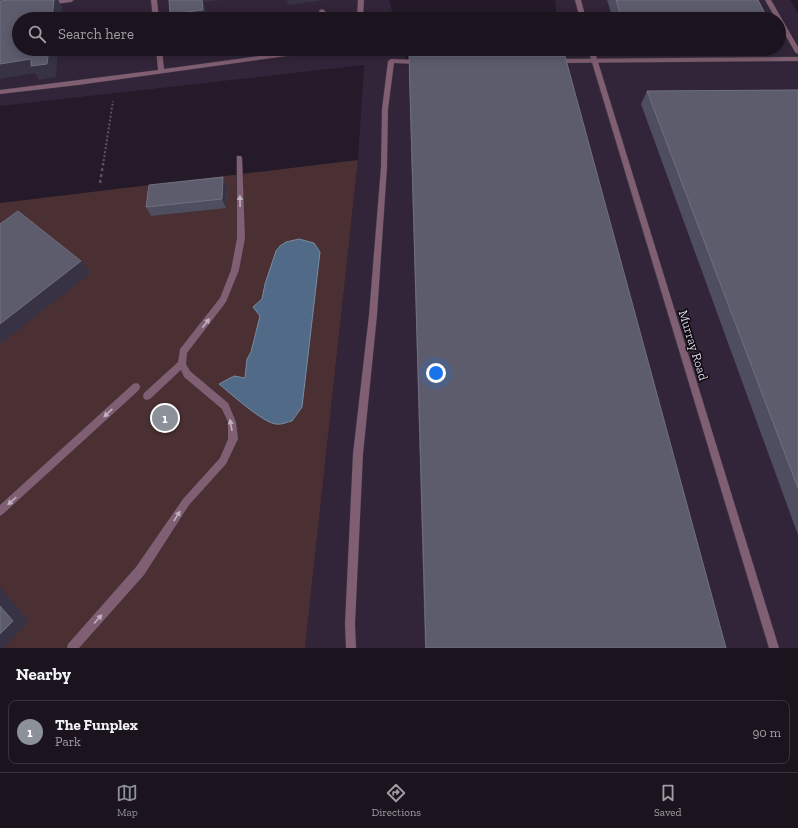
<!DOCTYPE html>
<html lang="en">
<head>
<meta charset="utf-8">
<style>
  body { margin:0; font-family:"Zilla Slab",serif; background:#241d28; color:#f1f3f6 }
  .you { position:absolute; left:436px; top:373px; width:14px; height:14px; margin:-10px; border:3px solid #fff; border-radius:50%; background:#1a73e8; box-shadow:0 0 0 6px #1a73e833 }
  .badge { display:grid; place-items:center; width:26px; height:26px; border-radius:50%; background:#8c9099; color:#fff; font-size:13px; font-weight:700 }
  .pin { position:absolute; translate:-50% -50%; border:2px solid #fff; box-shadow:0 1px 4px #0006 }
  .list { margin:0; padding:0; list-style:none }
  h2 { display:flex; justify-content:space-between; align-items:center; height:52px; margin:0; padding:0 16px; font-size:17px }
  h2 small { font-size:13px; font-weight:400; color:#a09ea4 }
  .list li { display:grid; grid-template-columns:26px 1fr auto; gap:12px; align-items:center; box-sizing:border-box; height:64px; margin:0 8px 8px; padding:0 8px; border:1px solid #39333d; border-radius:8px }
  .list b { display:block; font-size:15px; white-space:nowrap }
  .list p { margin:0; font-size:13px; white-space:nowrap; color:#a09ea4 }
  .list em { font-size:13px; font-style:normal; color:#a09ea4 }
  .icon { flex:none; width:22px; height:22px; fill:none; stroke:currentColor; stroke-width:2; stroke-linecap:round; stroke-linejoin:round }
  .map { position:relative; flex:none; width:798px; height:648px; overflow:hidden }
  .search { position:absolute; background:#1b141f; box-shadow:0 2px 10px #0003; left:12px; right:12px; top:12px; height:44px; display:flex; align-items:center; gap:10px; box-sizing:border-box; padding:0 14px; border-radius:22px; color:#a09ea4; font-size:15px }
  .sheet { height:124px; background:#1b141f }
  nav { display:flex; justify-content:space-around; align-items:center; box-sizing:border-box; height:56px; border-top:1px solid #39333d; background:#1b141f; font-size:11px; color:#a09ea4 }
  nav a { display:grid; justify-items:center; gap:2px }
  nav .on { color:#8c9099 }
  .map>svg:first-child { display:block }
  .built { fill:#322539 }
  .green { fill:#4a3032 }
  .water { fill:#506a87; stroke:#798aa1 }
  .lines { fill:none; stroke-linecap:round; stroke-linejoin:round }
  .service-casing { stroke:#3d3442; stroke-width:1 }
  .minor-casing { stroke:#3d3442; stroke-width:1 }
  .path-far1 { stroke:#5d5461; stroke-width:2; stroke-dasharray:2 2; stroke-linecap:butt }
  .path { stroke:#5d5461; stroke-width:2.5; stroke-dasharray:3 3; stroke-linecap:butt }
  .service { fill:#815f72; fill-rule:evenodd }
  .minor { fill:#815f72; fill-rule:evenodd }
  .wall { fill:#4e4e60 }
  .shaded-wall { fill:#373344 }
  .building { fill:#5d5c6d; stroke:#706f7f }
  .oneway { fill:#bfb1be }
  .labels { text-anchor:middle; stroke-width:3; stroke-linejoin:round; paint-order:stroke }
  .street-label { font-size:13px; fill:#dad4de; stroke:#0b070d }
</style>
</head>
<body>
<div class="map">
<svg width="798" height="648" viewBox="0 0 798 648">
  <rect width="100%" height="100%" fill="#241a29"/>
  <path class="built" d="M0,0H389L394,19H19V49H403L407,65H564L562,49H779V19H557L555,0H790L798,13V648H305L358,160L364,65L0,106Z"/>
  <path class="green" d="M358,160L305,648H0V203Z"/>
  <path class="water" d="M299,239L314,243L320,252L302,407L292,421C287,422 281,425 276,424C263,423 230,393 219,384L234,376L245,378L247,359L251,352L260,316L253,307L262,299L265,284L276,251L280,246L286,242Z"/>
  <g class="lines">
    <g class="service-casing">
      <path id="service" d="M59,0H74L71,2L48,5L45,3Z
        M151,0H157L159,19H153Z
        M358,0H364L363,19H357Z
        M765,0H771L798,47V54L795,52L779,24V19H776Z
        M322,9L325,11L328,19H322L319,11Z
        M156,49H162L164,69L310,49H325L322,51L78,85L0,94V90L158,70Z
        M798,57V61L557,63L554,61L557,59Z
        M391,59L419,60L422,62L419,64L394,63L388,109L387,167L377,315L363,454L355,624L356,648H346L345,624L353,454L369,315L381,167L382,109L388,61Z
        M237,156H241L242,158L245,238L239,270L226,302L187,353L186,364L190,371L228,403L236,422L238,439L226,464L189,505L144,575L79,648H67L68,644L136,567L183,499L220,458L228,439V422L222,409L184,377L181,370L150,399L147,400L144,399L143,396L144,393L178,362L180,349L220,298L231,270L237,238Z
        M136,383L139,384L140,387L139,390L3,514L0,516V505L133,384Z"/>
    </g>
    <g class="minor-casing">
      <path id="minor" d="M575,0H581L586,19H580Z
        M588,49H594L779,648H769Z"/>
    </g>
    <path class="path-far1" d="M178,49V57
      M103,165L113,101"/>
    <path class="path" d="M100,183L103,164"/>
    <use href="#service" class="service"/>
    <use href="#minor" class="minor"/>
  </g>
  <path class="wall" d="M607,0H758L768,19H613Z
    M409,56L726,648H425L409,70Z
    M798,90V535L641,104L647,91Z
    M223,177L227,187L226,208L151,216L146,207Z"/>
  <path class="shaded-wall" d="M54,0H58L62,7L61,19H52Z
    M202,0H220L204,2L207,19H172L170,14Z
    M287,0H326L288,5Z
    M49,49H58L56,77L39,80L35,73L0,79V64Z
    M223,177L227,187L226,208L222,199Z
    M81,261L91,273L0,344V324Z
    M0,587L29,621L4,648H0Z"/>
  <path class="building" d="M9,0H54L52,19H19V49H49L47,64L31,66V59L0,64V1Z
    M169,0H202L203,10L170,14Z
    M616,0H758L768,19H622Z
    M409,56H565L726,648H426Z
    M798,90V488L647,91Z
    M223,177L222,199L146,207L149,185Z
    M18,211L81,261L0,324V224Z
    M0,606L13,621L0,634Z"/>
  <defs><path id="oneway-solid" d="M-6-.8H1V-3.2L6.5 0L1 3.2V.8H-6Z"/></defs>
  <g class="oneway">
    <use href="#oneway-solid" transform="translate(240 201) rotate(-91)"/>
    <use href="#oneway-solid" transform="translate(206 323) rotate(-52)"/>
    <use href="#oneway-solid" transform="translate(108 413) rotate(137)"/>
    <use href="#oneway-solid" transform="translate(231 425) rotate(-100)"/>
    <use href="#oneway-solid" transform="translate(12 501) rotate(138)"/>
    <use href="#oneway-solid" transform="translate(177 516) rotate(-58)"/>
    <use href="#oneway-solid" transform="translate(98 619) rotate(-48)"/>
  </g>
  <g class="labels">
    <g class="street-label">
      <text transform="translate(694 345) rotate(73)" y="5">Murray Road</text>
    </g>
  </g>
</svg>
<div class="you"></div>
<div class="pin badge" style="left:165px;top:418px">1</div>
<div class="search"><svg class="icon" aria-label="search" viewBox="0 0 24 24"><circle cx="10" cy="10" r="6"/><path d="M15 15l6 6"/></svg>Search here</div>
</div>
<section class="sheet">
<h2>Nearby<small></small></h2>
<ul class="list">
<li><span class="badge">1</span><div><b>The Funplex</b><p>Park</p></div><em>90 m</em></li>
</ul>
</section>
<nav>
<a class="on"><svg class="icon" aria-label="map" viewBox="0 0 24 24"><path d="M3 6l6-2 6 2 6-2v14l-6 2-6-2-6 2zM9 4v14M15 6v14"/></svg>Map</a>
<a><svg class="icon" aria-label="directions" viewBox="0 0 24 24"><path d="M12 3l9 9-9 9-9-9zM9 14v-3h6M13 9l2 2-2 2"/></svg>Directions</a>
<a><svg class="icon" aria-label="saved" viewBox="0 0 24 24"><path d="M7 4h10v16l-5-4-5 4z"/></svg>Saved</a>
</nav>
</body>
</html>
